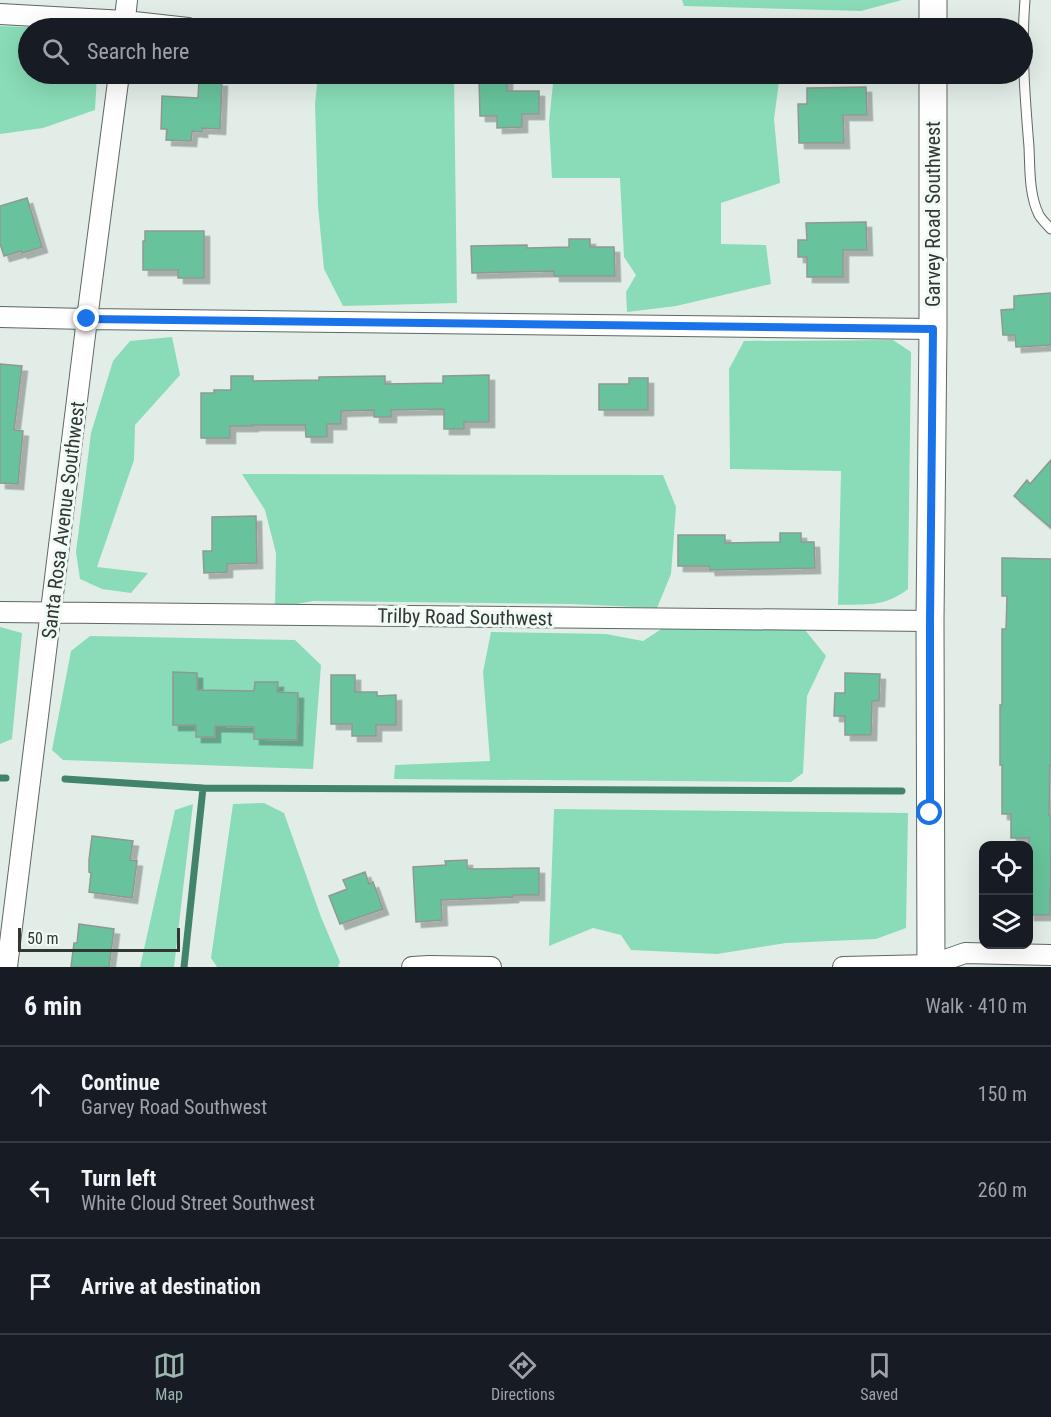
<!DOCTYPE html>
<html lang="en">
<head>
<meta charset="utf-8">
<style>
  body { margin:0; font-family:"Roboto Condensed",sans-serif; background:#20242c; color:#f1f3f6 }
  .controls { position:absolute; right:18px; bottom:18px; display:grid; overflow:hidden; border-radius:12px; box-shadow:0 6px 24px #0002 }
  .controls button { width:54px; height:54px; display:grid; place-items:center; padding:0; border:0; border-bottom:2px solid #363941; background:#171b24; color:#f1f3f6; font:30px sans-serif }
  .scale { position:absolute; left:18px; bottom:15px; width:162px; box-sizing:border-box; padding-left:6px; border:3px solid #323634; border-top:0; font-size:16px; line-height:21px; white-space:nowrap; color:#323634; -webkit-text-stroke:4px #f0fbf5; paint-order:stroke }
  .stop { position:absolute; width:18px; height:18px; margin:-14px; border:4px solid #1a73e8; border-radius:50%; background:#fff }
  .stop.end { background:#1a73e8; border-color:#fff; box-shadow:0 2px 6px #0008 }
  .list { margin:0; padding:0; list-style:none }
  h2 { display:flex; justify-content:space-between; align-items:center; height:78px; margin:0; padding:0 24px; font-size:26px }
  h2 small { font-size:20px; font-weight:400; color:#9ea1a6 }
  .list li { display:grid; grid-template-columns:39px 1fr auto; gap:18px; align-items:center; box-sizing:border-box; height:96px; padding:0 24px; border-top:2px solid #363941 }
  .list b { display:block; font-size:22px; white-space:nowrap }
  .list p { margin:0; font-size:20px; white-space:nowrap; color:#9ea1a6 }
  .list em { font-size:20px; font-style:normal; color:#9ea1a6 }
  .icon { flex:none; width:33px; height:33px; fill:none; stroke:currentColor; stroke-width:2; stroke-linecap:round; stroke-linejoin:round }
  .map { position:relative; flex:none; width:1051px; height:967px; overflow:hidden }
  .search { position:absolute; background:#171b24; box-shadow:0 6px 24px #0002; left:18px; right:18px; top:18px; height:66px; display:flex; align-items:center; gap:15px; box-sizing:border-box; padding:0 21px; border-radius:33px; color:#9ea1a6; font-size:22px }
  .sheet { height:366px; background:#171b24 }
  nav { display:flex; justify-content:space-around; align-items:center; box-sizing:border-box; height:84px; border-top:2px solid #363941; background:#171b24; font-size:16px; color:#9ea1a6 }
  nav a { display:grid; justify-items:center; gap:3px }
  nav .on { color:#9cb6ad }
  .map>svg:first-child { display:block }
  .green { fill:#89dcb7 }
  .lines { fill:none; stroke-linecap:round; stroke-linejoin:round }
  .stream { stroke:#428469; stroke-width:7 }
  .building { fill:#68c39c; stroke:#8f9994; stroke-width:1.5; filter:url(#shadow) }
  .lane-casing { stroke:#5e6863; stroke-width:11 }
  .street-casing { stroke:#5e6863; stroke-width:22 }
  .secondary-casing { stroke:#5e6863; stroke-width:29 }
  .lane { stroke:#fff; stroke-width:9 }
  .street { stroke:#fff; stroke-width:20 }
  .secondary { stroke:#fff; stroke-width:27 }
  .route { stroke:#1a73e8; stroke-width:8 }
  .labels { text-anchor:middle; stroke-width:6; stroke-linejoin:round; paint-order:stroke }
  .street-label { font-size:20px; fill:#323634; stroke:#f0fbf5 }
</style>
</head>
<body>
<div class="map">
<svg width="1051" height="967" viewBox="0 0 1051 967">
  <defs>
    <filter id="shadow"><feDropShadow dx="5.5" dy="5.5" stdDeviation="0" flood-color="#0004"/></filter>
  </defs>
  <rect width="100%" height="100%" fill="#e2ede8"/>
  <path class="green" d="M682,0H902L861,11L684,6Z
    M0,26L48,28H28V74H97L95,110L43,128L0,134Z
    M318,74H454L457,303L343,306L324,269L318,206L315,104Z
    M554,74H780L774,119L780,183L721,203V244L766,245L771,284L676,306L627,312L626,292L636,275L624,257L620,178H552L549,122Z
    M172,337L180,375L135,425L134,460L97,567L148,573L131,593L102,589L80,579L76,552L91,433L113,361L130,341Z
    M893,340L911,352L908,589C885,607 867,604 838,605L841,471L730,469L729,369L744,341Z
    M242,474L663,475L676,507L671,574L657,608L572,604L313,601L275,608L276,553L265,510Z
    M0,627L22,633L12,739L0,744Z
    M663,628L805,630L826,656L807,696L803,773L791,782L394,779L395,765L490,761L483,672L491,632L606,634L643,641Z
    M90,636L295,640L321,665L313,769L63,760L52,750L71,651Z
    M264,803L284,813L321,917L340,962L338,967H217L211,958L233,804Z
    M193,804L174,967H140L175,810Z
    M554,809L908,813L906,928L876,939L786,943L717,954L631,950L621,935L593,928L549,946Z"/>
  <g class="lines">
    <path class="stream" d="M0,778H6
      M65,779L203,788L902,791
      M184,967L203,788"/>
  </g>
  <path class="building" d="M507,78V91H539V114H522V127L497,128V116H480L479,79Z
    M199,80L222,81L220,129L202,128V132L192,131L191,141L166,140L167,129H161L162,96L198,98Z
    M866,87L867,115H843L844,143H799L798,104H807V88Z
    M27,198L42,247L22,253L21,251L4,256L0,244V206Z
    M866,222L867,250H843V277H807V257H798V240H807L806,223Z
    M145,231H204V278H178V270H143V241H145Z
    M569,239H590V247H614L615,276H554V271L472,273L471,246L527,245V248L569,247Z
    M1051,293V345L1016,347L1015,335H1003L1001,310L1014,309V296Z
    M0,364L22,366L14,430L23,431L18,484L0,483Z
    M489,375V422H464V429H444V409L391,410V417H374V410L341,411V424H327V437H306L305,425H253V426H230V438H201V393H214V390H231V376H253V381L319,380V377L385,376V384L443,383V376Z
    M629,378H648V410H599V384H629Z
    M1051,460V528L1014,496L1027,480L1030,484Z
    M256,516L257,563L227,564V572L204,573L203,551H212V517Z
    M780,533H801V542H814L815,568L710,570L709,566H678V535H725V543L780,542Z
    M1002,558L1051,559V765H1050L1049,815H1051L1050,915H1029V838H1011V814H1002V765H1000V705H1002V629H1006L1007,596H1002Z
    M173,672L197,673V690L254,691L255,682H278L277,692L298,693L297,740L254,739V727L215,726V737H196V725H173Z
    M845,673L880,674L879,701H872L871,735H845V716H834L835,693H845Z
    M331,675H355V692H377V696L396,695V725H376V736H352V724H331Z
    M92,836L133,841L130,860L137,861L132,898L89,892L91,873L89,872V860Z
    M467,860V868L472,869L539,868V895H513V897L441,900L442,920L416,922L413,867L446,865L445,861Z
    M365,872L369,884L373,882L383,909L340,924L329,896L347,889L343,880Z
    M79,924L114,929L109,967H71L74,943H77Z"/>
  <g class="lines">
    <g class="lane-casing">
      <path id="lane" d="M1025,0C1021,49 1025,98 1029,147C1030,169 1029,195 1039,215C1042,220 1047,225 1051,229"/>
    </g>
    <g class="street-casing">
      <path id="street" d="M0,14L125,21L188,28
        M124,28L127,0
        M0,317L87,319L933,329
        M0,612L930,621
        M7,967L87,319L119,74
        M412,967L429,966L491,967
        M843,967L931,965L965,953L1051,955"/>
    </g>
    <g class="secondary-casing">
      <path id="secondary" d="M933,28V0
        M931,967L930,621L933,329V74"/>
    </g>
    <use href="#lane" class="lane"/>
    <use href="#street" class="street"/>
    <use href="#secondary" class="secondary"/>
  </g>
  <g class="lines">
    <path class="route" d="M87,319L933,329L930,621V813"/>
  </g>
  <g class="labels">
    <g class="street-label">
      <text transform="translate(933 214) rotate(-90)" y="7">Garvey Road Southwest</text>
      <text transform="translate(63 520) rotate(-83)" y="7">Santa Rosa Avenue Southwest</text>
      <text transform="translate(465 617) rotate(1)" y="7">Trilby Road Southwest</text>
    </g>
  </g>
</svg>
<div class="controls">
<button><svg class="icon" aria-label="locate" viewBox="0 0 24 24"><circle cx="12" cy="12" r="6"/><path d="M12 2v4M12 18v4M2 12h4M18 12h4"/></svg></button>
<button><svg class="icon" aria-label="layers" viewBox="0 0 24 24"><path d="M12 4l9 5-9 5-9-5zM3 14l9 5 9-5"/></svg></button>
</div>
<div class="scale">50 m</div>
<div class="stop" style="left:930px;top:813px"></div>
<div class="stop end" style="left:87px;top:319px"></div>
<div class="search"><svg class="icon" aria-label="search" viewBox="0 0 24 24"><circle cx="10" cy="10" r="6"/><path d="M15 15l6 6"/></svg>Search here</div>
</div>
<section class="sheet">
<h2>6 min<small>Walk · 410 m</small></h2>
<ul class="list">
<li><svg class="icon" aria-label="ahead" viewBox="0 0 24 24"><path d="M12 20V5M6 11l6-6 6 6"/></svg><div><b>Continue</b><p>Garvey Road Southwest</p></div><em>150 m</em></li>
<li><svg class="icon" aria-label="left" viewBox="0 0 24 24"><path d="M17 20v-9H6M10 6l-5 5 5 5"/></svg><div><b>Turn left</b><p>White Cloud Street Southwest</p></div><em>260 m</em></li>
<li><svg class="icon" aria-label="arrive" viewBox="0 0 24 24"><path d="M6 21V4h12l-3 4 3 4H6"/></svg><div><b>Arrive at destination</b></div></li>
</ul>
</section>
<nav>
<a class="on"><svg class="icon" aria-label="map" viewBox="0 0 24 24"><path d="M3 6l6-2 6 2 6-2v14l-6 2-6-2-6 2zM9 4v14M15 6v14"/></svg>Map</a>
<a><svg class="icon" aria-label="directions" viewBox="0 0 24 24"><path d="M12 3l9 9-9 9-9-9zM9 14v-3h6M13 9l2 2-2 2"/></svg>Directions</a>
<a><svg class="icon" aria-label="saved" viewBox="0 0 24 24"><path d="M7 4h10v16l-5-4-5 4z"/></svg>Saved</a>
</nav>
</body>
</html>
